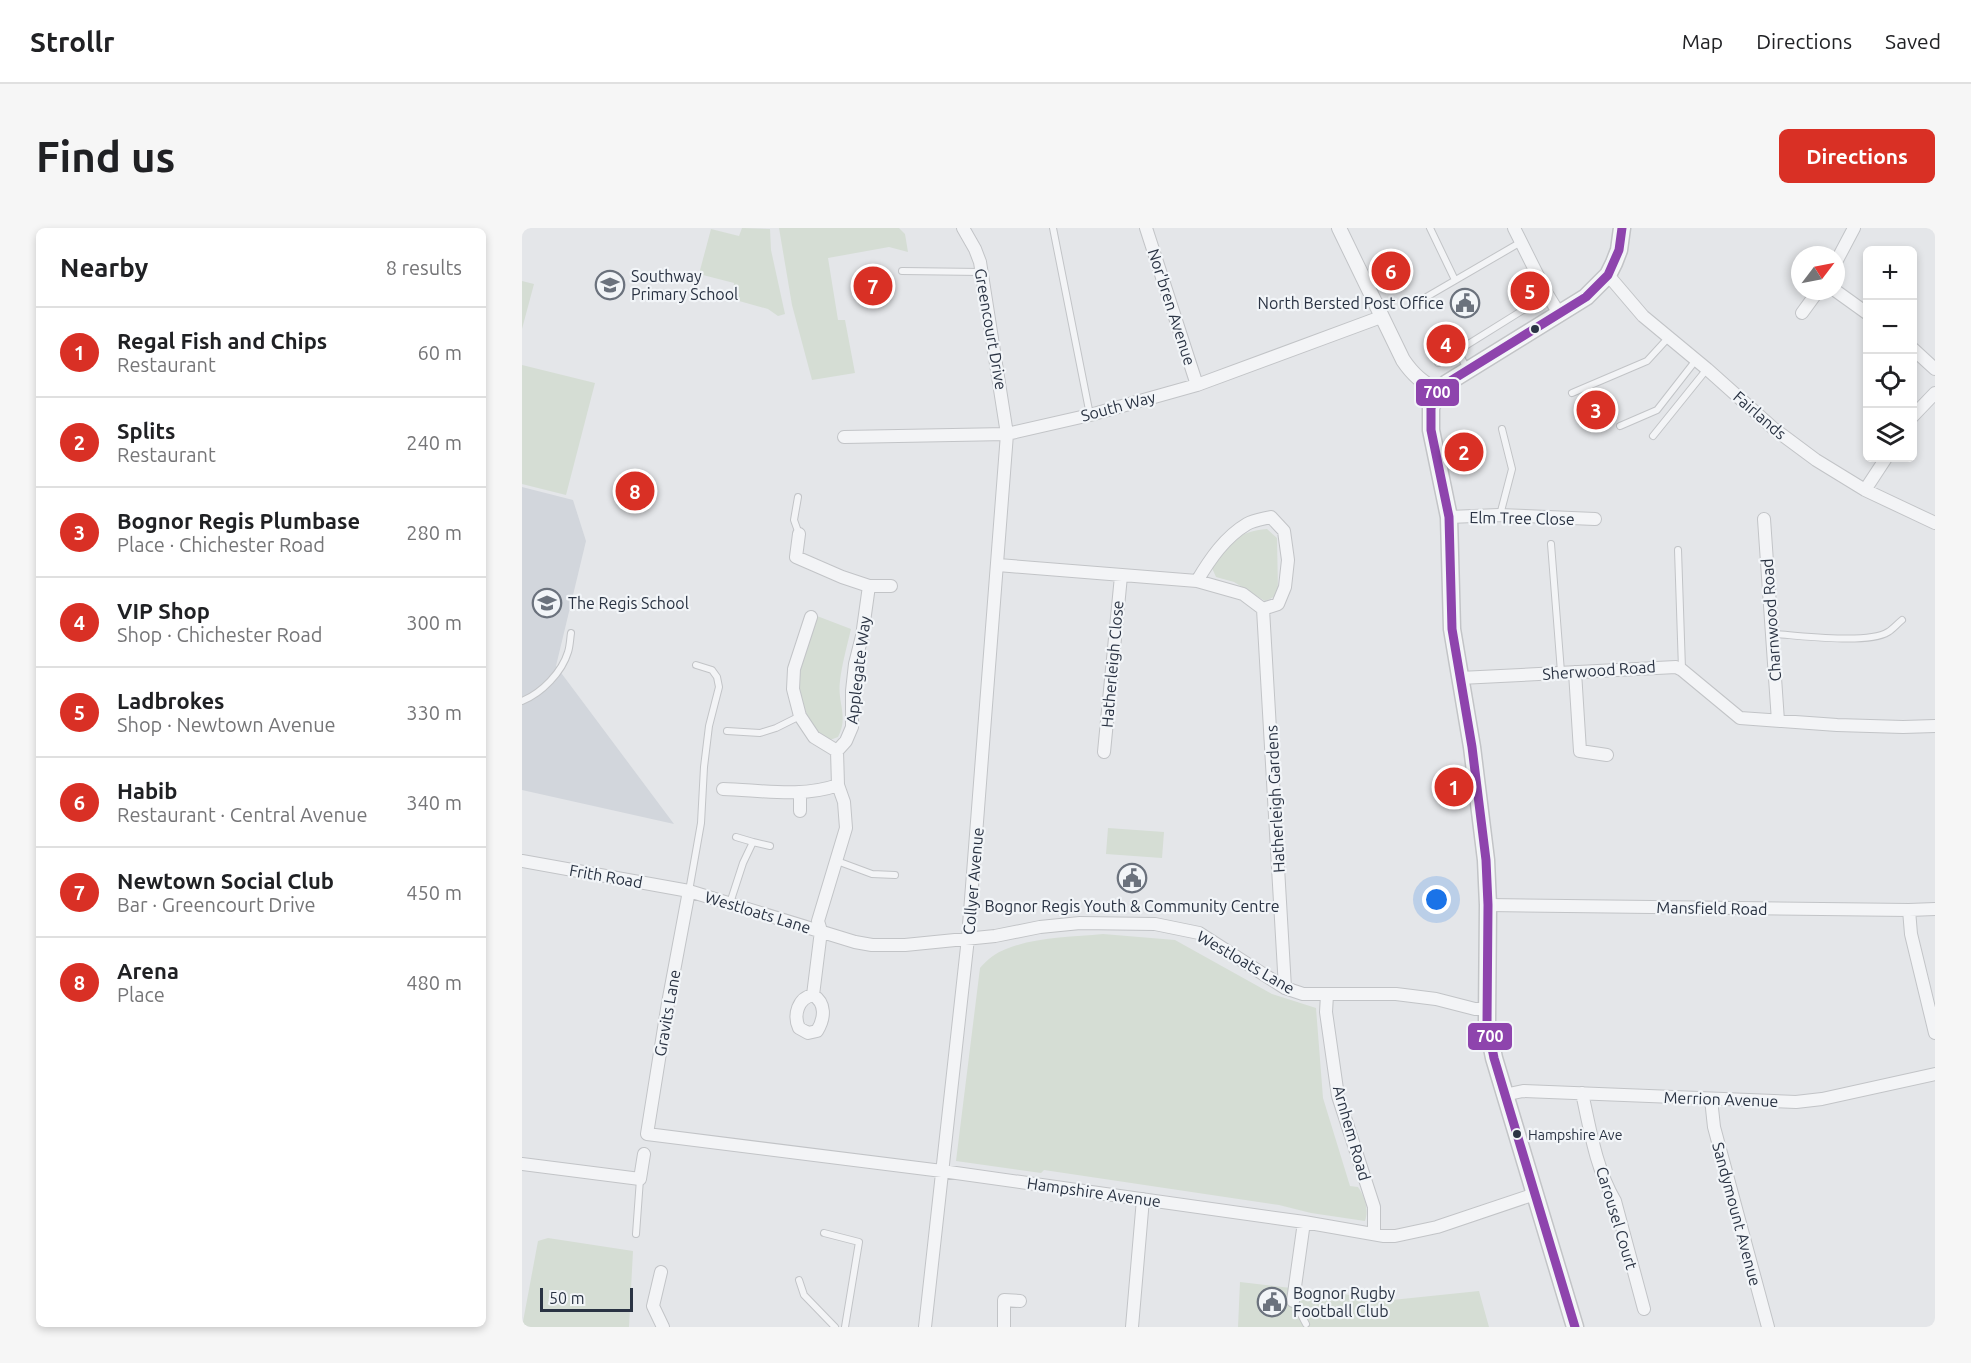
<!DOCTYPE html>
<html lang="en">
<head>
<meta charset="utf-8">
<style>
  body { margin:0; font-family:Ubuntu,sans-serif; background:#f6f6f6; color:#202124 }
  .controls { position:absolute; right:18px; top:18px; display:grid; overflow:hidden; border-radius:9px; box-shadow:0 3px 9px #0003 }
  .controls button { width:54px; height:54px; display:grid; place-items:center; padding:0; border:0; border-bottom:2px solid #e0e0e0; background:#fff; color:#202124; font:30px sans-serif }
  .compass { position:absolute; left:1269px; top:18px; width:54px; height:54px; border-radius:50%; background:#fff; box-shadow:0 3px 9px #0003; rotate:58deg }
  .scale { position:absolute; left:18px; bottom:15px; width:93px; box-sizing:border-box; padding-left:6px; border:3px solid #2a3343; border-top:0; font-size:16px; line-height:21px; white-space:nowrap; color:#2a3343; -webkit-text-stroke:4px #f2f5f8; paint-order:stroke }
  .you { position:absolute; left:915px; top:672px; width:21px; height:21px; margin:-15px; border:4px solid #fff; border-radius:50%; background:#1a73e8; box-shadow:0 0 0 9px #1a73e833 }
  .badge { display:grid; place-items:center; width:39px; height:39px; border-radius:50%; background:#d93025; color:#fff; font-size:20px; font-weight:700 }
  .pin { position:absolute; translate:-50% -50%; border:3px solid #fff; box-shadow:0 2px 6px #0006 }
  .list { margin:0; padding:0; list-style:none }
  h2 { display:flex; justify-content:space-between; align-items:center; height:78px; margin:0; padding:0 24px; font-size:26px }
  h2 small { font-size:20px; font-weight:400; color:#757577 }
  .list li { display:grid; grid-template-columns:39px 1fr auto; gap:18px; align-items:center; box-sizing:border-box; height:90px; padding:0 24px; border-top:2px solid #e0e0e0 }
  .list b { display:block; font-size:22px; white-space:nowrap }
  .list p { margin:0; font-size:20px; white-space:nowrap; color:#757577 }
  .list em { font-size:20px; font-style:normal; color:#757577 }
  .icon { flex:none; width:33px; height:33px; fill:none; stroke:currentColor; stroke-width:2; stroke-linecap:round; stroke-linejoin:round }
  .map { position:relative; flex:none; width:1413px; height:1099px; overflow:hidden; border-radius:9px }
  header { display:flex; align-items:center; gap:36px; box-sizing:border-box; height:84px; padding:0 30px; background:#fff; border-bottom:2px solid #e0e0e0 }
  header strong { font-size:28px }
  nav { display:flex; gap:33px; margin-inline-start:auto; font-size:21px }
  .intro { display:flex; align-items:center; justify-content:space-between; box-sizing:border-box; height:144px; padding:0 36px }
  h1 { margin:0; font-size:42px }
  .button { padding:15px 27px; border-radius:9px; background:#d93025; color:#fff; font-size:21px; font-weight:700 }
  main { display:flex; gap:36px; padding:0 36px }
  aside { flex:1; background:#fff; border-radius:9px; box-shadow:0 3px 9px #0003 }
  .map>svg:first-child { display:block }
  .built { fill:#d2d6dc }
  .green { fill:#d5ddd4 }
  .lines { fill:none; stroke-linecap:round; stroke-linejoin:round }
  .service-casing { stroke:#c2c4c7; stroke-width:8 }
  .minor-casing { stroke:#c2c4c7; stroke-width:14 }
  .tertiary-casing { stroke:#c2c4c7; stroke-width:16 }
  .secondary-casing { stroke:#c2c4c7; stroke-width:19 }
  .service { stroke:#f3f4f6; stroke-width:6 }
  .minor { stroke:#f3f4f6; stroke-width:12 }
  .tertiary { stroke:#f3f4f6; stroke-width:14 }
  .secondary { stroke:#f7f7f7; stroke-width:16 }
  .bus-1-casing { stroke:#f2f5f8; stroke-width:14 }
  .bus-1 { stroke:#8e44ad; stroke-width:9 }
  .bus-dot { fill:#2a3343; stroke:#f2f5f8; stroke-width:2 }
  .labels { text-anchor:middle; stroke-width:4.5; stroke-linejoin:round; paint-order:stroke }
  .bus-label { font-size:14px; fill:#2a3343; stroke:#f2f5f8; text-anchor:start }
  .poi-label { font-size:16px; fill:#2a3343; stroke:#f2f5f8; text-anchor:start }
  .street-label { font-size:16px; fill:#2a3343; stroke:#f2f5f8 }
  .line-badge { stroke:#f2f5f8; stroke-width:2 }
  .badge-label { font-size:16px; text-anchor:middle; font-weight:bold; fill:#fff }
</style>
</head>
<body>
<header>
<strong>Strollr</strong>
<nav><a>Map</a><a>Directions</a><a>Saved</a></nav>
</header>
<div class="intro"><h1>Find us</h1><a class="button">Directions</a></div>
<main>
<aside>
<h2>Nearby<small>8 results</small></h2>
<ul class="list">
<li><span class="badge">1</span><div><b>Regal Fish and Chips</b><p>Restaurant</p></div><em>60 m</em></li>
<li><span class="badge">2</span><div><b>Splits</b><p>Restaurant</p></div><em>240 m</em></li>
<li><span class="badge">3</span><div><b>Bognor Regis Plumbase</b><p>Place · Chichester Road</p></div><em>280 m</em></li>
<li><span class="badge">4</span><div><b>VIP Shop</b><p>Shop · Chichester Road</p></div><em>300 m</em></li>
<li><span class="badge">5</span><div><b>Ladbrokes</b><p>Shop · Newtown Avenue</p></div><em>330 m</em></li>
<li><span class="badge">6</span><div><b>Habib</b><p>Restaurant · Central Avenue</p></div><em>340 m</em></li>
<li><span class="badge">7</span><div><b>Newtown Social Club</b><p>Bar · Greencourt Drive</p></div><em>450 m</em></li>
<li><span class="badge">8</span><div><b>Arena</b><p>Place</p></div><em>480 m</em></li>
</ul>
</aside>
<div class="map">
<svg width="1413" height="1099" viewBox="0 0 1413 1099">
  <rect width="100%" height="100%" fill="#e4e6e9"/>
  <path class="built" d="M0,259L51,272L64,313L34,438L152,596L0,562Z"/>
  <path class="green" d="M220,0L248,1L249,22L263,86L256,88L246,81L210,71L212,55L177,46L189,1L217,8Z
    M257,0H377L383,6L386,24L367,19L306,30L316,92H323L333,145L290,152L270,77Z
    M0,53L12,56L0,101Z
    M0,137L73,155L44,267L0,256Z
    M745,301L755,310L756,363L752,369L743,373L712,354L694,349L690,340C701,316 718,303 745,301Z
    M295,388L329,401C325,418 320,436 318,453C315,475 327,488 316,509L308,512C296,507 292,501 286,489C268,450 283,427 295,388Z
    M586,600L642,604L640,630L584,626Z
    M581,706L653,712L750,766L794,780L801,870L828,958L836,959C843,969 847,982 843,993L789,985L757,977L522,942L519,945L434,933L458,740C465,732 473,725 484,721C513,709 550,709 581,706Z
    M26,1010L111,1023L107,1099H0L16,1013Z
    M718,1054L870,1072L957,1063L967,1099H716Z"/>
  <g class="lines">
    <g class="service-casing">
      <path id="service" d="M531,0L568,187
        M908,0L933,52
        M380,43L459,44
        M901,71L999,14
        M936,123L945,141
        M916,135L1025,67
        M1050,165L1125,133L1147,109
        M1098,198L1135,182L1174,132
        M1131,208L1185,141
        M276,269L272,292L277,306
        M978,287L990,241L980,201
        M1029,316L1039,444
        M1156,322L1160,441
        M1250,406C1276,407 1345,417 1366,404C1371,401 1375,396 1380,392
        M0,473C20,465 40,444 46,424C48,418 48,411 49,405
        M205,503L238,505L254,500L278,488
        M231,614L248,618
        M315,633L350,646L373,647
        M167,663L179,595L182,539L187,498L197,459L195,449L190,442L174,437
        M208,675L221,635L231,614L214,609
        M302,1005L337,1014L323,1099
        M114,1006L118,951
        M277,1052L282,1067L313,1099
        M772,1073L784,1096"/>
    </g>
    <g class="minor-casing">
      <path id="minor" d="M624,0L675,157
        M992,0L1025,66L1038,87
        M1314,34L1332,0
        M1086,47L1121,88L1185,141L1251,200L1294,232L1343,262L1413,295
        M1314,63L1346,86
        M1280,85L1296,63
        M1390,120L1413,141
        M1390,189L1413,165
        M322,209L485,206L568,187L675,157L859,89
        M1343,262L1364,230
        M927,289L977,287L1073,291
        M1242,291L1256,493
        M277,306L274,329L320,349L347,358L340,408L333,436L330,463V499L324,513L315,523L316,557L322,574L324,600L296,693L299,703L291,767
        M476,337L675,353L721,366L741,381L763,760
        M675,353C688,331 703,309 725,296C732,292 741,291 749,289L762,303L766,332L763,359L756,376L741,381
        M347,358H369
        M289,389L272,441L271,461L278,488L292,509L315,523
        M1053,444L1058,523L1085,527
        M938,450L1154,439L1160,442L1218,490L1315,497L1381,499L1413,498
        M582,524L599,348
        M201,561C238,562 280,570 316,557
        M278,583V564
        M0,633L167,663L333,714L350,717H383L473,708L518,699L558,695L633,696L677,705L763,760L781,766H874L914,771L953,781H965
        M167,663L146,775L125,906L420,943L782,994L862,1008H873L915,999L1013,966
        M966,677L1387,682L1413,681
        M1387,682L1389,706L1413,805
        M291,767C304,775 303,790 295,803L286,805L277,800C271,787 276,770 291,767Z
        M805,767L804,784L816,868L852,979V1006
        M1060,865C1068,901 1074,941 1093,973L1122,1081
        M982,867L1001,863L1274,874L1300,871L1413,846
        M1189,871L1192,899L1246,1099
        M0,936L118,951L122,926
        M139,1044L131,1078L141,1099
        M771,1073L782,994
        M403,1099L446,710L485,206L458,34L453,21L441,0
        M482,1099V1072L498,1073
        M610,1099L621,971"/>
    </g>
    <g class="tertiary-casing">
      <path id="tertiary" d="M817,0L881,132C891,147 901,155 916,163"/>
    </g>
    <g class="secondary-casing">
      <path id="secondary" d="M1053,1099L972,830L965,795L966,677L964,632L950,519L930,401L927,289L909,202V180L916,163L925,155L1064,69L1086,47L1092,35L1097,22L1100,0"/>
    </g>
    <use href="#service" class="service"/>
    <use href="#minor" class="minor"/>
    <use href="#tertiary" class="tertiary"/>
    <use href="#secondary" class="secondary"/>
    <g class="bus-1-casing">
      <path id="bus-1" d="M1053,1099L972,830L965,795L966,677L964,632L950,519L930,401L927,289L909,202V180L916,163L925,155L1064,69L1086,47L1097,22L1100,0"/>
    </g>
    <use href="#bus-1" class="bus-1"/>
  </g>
  <defs>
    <g id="school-ring" transform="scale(1.5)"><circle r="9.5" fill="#f2f5f8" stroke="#6b727d" stroke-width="1.5"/><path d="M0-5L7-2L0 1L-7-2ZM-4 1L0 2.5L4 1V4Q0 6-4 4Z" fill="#6b727d"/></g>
    <g id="civic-ring" transform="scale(1.5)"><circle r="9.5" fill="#f2f5f8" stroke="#6b727d" stroke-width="1.5"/><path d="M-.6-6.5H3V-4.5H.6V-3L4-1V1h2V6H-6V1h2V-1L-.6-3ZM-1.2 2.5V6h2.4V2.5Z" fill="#6b727d"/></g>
  </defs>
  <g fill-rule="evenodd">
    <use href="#school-ring" x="88" y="57"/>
    <use href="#civic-ring" x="943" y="75"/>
    <use href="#school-ring" x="25" y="375"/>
    <use href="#civic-ring" x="610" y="650"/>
    <use href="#civic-ring" x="750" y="1074"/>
  </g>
  <g class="bus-dot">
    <circle cx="1013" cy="101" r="5"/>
    <circle cx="995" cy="906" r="5"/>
  </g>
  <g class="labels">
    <g class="bus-label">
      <text x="1006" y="912">Hampshire Ave</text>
    </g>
    <g class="poi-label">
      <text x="109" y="54">Southway<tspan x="109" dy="18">Primary School</tspan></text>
      <text x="922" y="81" text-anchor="end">North Bersted Post Office</text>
      <text x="46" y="381">The Regis School</text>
      <text x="610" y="684" text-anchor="middle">Bognor Regis Youth &amp; Community Centre</text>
      <text x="771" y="1071">Bognor Rugby<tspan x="771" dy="18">Football Club</tspan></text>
    </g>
    <g class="street-label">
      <text transform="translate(650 79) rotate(72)" y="6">Nor'bren Avenue</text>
      <text transform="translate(469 101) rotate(80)" y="6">Greencourt Drive</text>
      <text transform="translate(596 178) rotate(-15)" y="6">South Way</text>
      <text transform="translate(1238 187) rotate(41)" y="6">Fairlands</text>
      <text transform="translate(1000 290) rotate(1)" y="6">Elm Tree Close</text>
      <text transform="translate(1249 392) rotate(-94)" y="6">Charnwood Road</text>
      <text transform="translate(590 436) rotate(-85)" y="6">Hatherleigh Close</text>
      <text transform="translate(336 442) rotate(-83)" y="6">Applegate Way</text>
      <text transform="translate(1077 442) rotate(-4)" y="6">Sherwood Road</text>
      <text transform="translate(753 571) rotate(-93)" y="6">Hatherleigh Gardens</text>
      <text transform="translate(84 648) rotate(10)" y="6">Frith Road</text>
      <text transform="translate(451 653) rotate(-85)" y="6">Collyer Avenue</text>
      <text transform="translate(1190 680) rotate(1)" y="6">Mansfield Road</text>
      <text transform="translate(236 684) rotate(17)" y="6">Westloats Lane</text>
      <text transform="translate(724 734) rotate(30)" y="6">Westloats Lane</text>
      <text transform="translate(145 785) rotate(-80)" y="6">Gravits Lane</text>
      <text transform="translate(1199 871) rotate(2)" y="6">Merrion Avenue</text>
      <text transform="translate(830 905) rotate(74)" y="6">Arnhem Road</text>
      <text transform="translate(572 964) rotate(8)" y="6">Hampshire Avenue</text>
      <text transform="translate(1215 986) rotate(75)" y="6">Sandymount Avenue</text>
      <text transform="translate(1095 990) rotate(73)" y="6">Carousel Court</text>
    </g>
  </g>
  <g class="line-badge">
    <rect x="893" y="150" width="45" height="29" rx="6" fill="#8e44ad"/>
    <rect x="945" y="794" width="46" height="29" rx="6" fill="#8e44ad"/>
  </g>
  <g class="badge-label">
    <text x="915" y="170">700</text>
    <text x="968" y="814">700</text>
  </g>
</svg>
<div class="controls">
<button>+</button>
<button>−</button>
<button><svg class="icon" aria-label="locate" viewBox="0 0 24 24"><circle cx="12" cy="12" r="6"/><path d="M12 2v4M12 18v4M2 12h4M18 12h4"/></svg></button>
<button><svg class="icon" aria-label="layers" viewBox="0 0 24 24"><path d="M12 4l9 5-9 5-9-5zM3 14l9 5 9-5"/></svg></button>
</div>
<svg class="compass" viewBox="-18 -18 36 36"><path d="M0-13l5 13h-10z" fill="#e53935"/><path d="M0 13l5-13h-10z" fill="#757577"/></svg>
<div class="scale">50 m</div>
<div class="you"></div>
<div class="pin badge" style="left:932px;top:559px">1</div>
<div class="pin badge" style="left:942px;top:224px">2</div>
<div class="pin badge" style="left:1074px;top:182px">3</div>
<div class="pin badge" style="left:924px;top:116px">4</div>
<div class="pin badge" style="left:1008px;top:63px">5</div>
<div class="pin badge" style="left:869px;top:43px">6</div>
<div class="pin badge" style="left:351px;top:58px">7</div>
<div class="pin badge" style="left:113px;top:263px">8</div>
</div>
</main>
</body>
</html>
